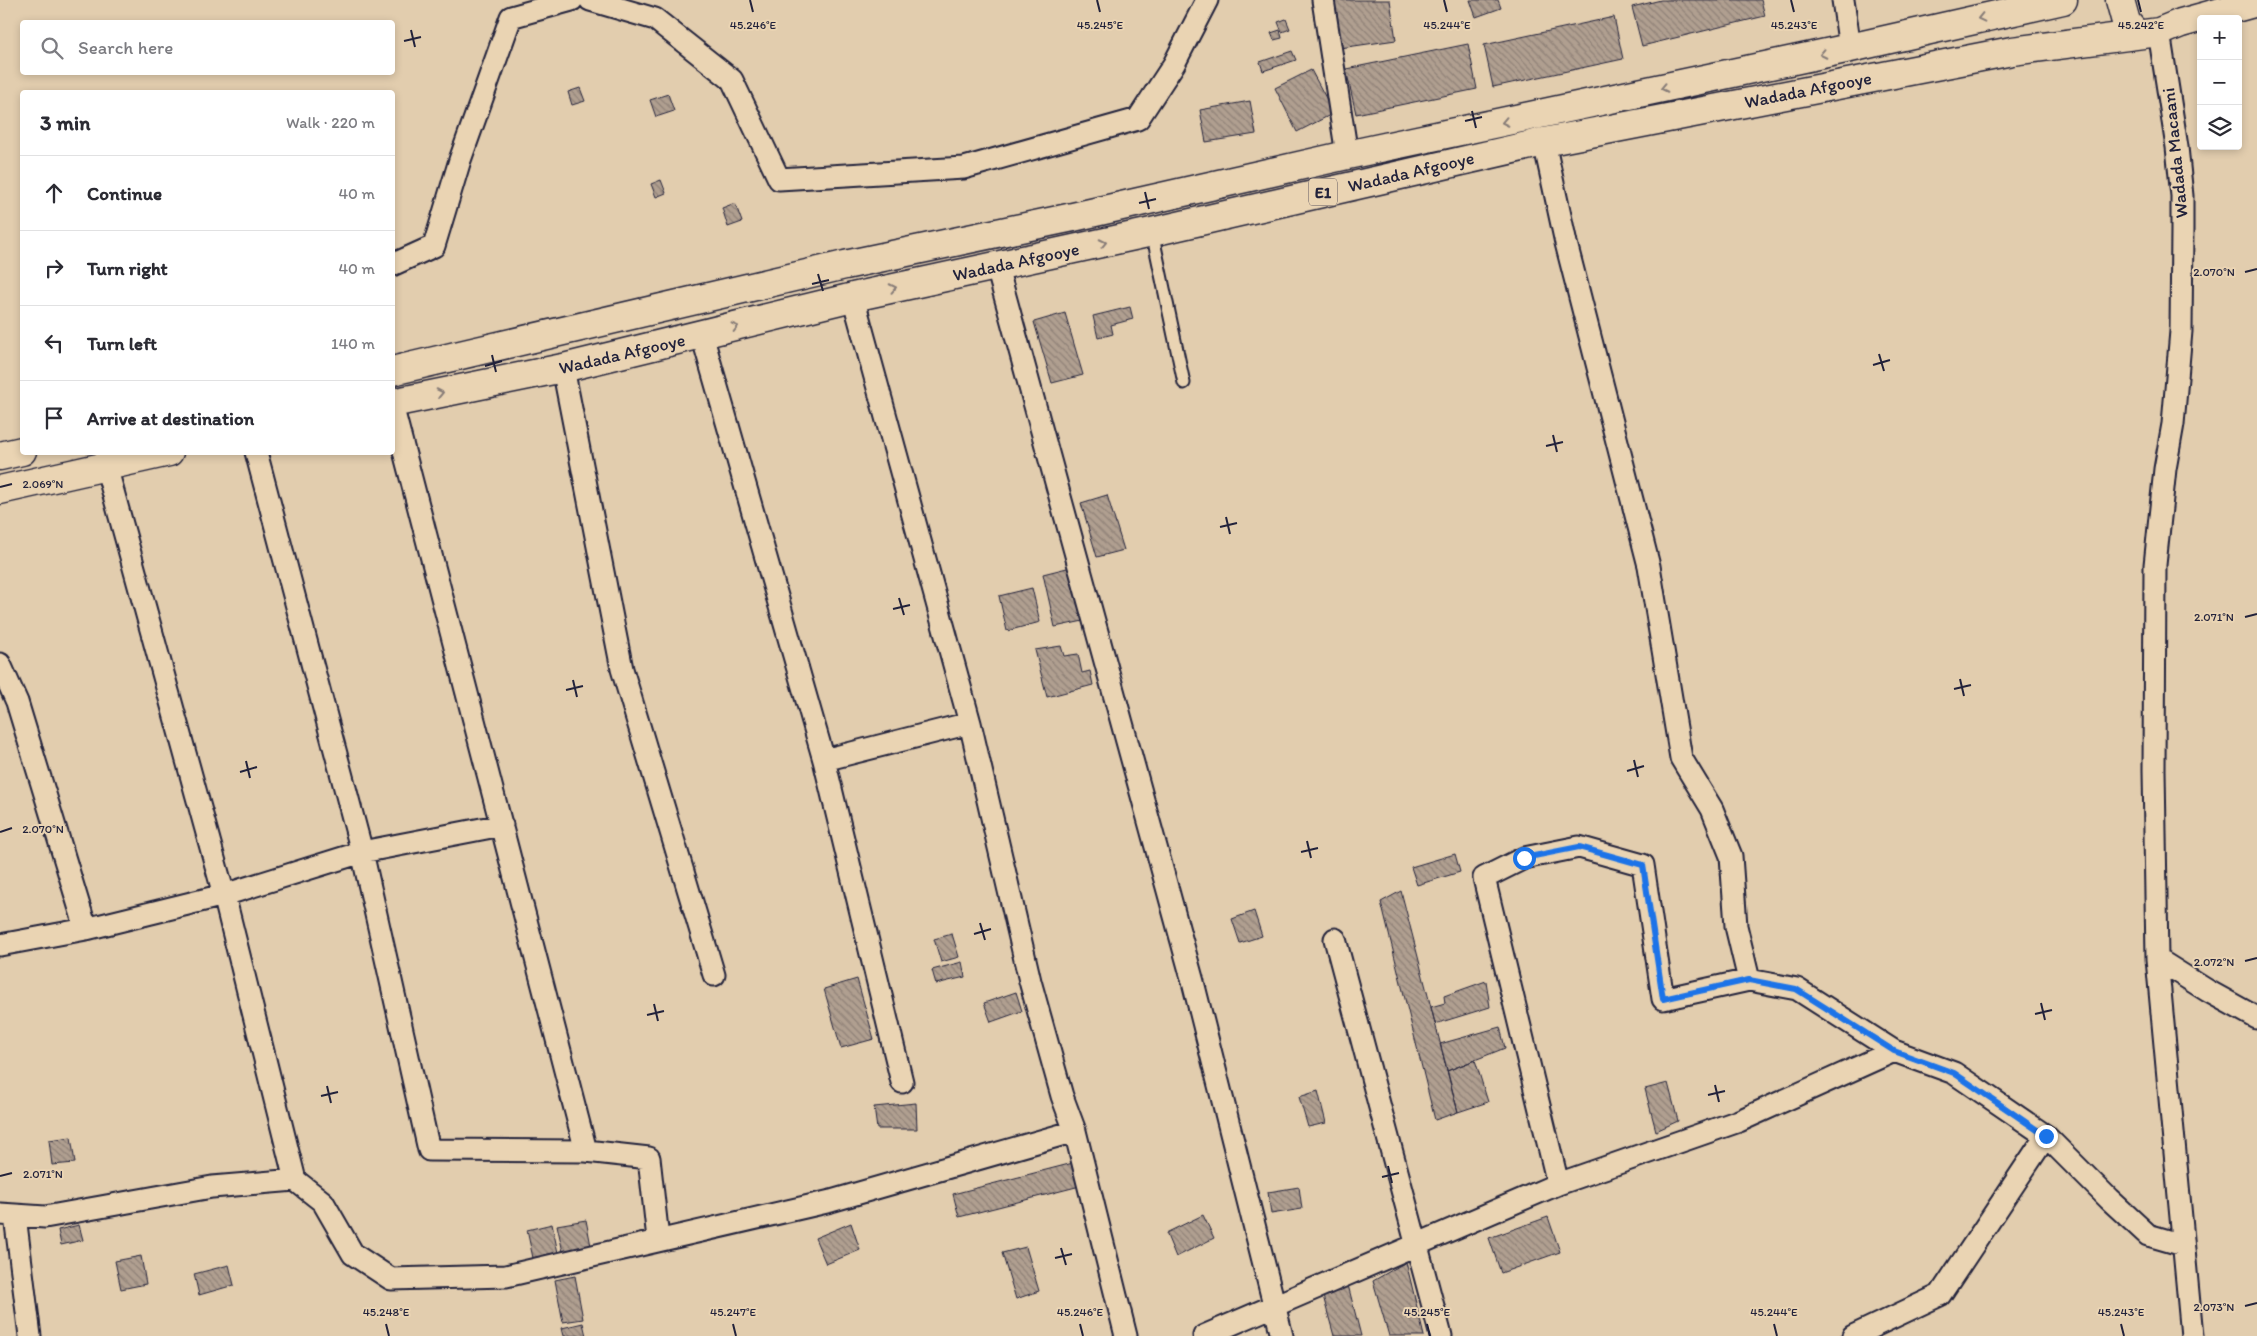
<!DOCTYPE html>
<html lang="en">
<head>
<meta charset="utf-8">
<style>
  body { margin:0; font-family:Itim,sans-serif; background:#f7f7f7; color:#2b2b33 }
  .controls { position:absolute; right:15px; top:15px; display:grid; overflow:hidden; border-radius:5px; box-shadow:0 2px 8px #0003 }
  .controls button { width:45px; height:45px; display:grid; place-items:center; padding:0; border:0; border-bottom:1px solid #e1e1e2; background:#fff; color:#2b2b33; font:25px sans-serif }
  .stop { position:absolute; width:15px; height:15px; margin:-11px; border:4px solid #1a73e8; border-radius:50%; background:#fff }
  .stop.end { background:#1a73e8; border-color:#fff; box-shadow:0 1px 5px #0008 }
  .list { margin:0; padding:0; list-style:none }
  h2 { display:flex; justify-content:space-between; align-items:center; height:65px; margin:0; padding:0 20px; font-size:21px }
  h2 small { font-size:16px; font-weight:400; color:#7c7c81 }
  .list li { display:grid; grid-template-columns:32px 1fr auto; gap:15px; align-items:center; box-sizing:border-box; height:75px; padding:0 20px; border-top:1px solid #e1e1e2 }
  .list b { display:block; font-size:19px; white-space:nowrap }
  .list em { font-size:16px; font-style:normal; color:#7c7c81 }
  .icon { flex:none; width:28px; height:28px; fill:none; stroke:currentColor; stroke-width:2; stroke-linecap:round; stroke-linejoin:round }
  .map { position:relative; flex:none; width:2257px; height:1336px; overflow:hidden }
  .search { position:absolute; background:#fff; box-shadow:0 2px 8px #0003; left:20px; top:20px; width:375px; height:55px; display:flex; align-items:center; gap:12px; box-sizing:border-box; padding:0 18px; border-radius:5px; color:#7c7c81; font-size:19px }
  .panel { position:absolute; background:#fff; box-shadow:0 2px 8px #0003; left:20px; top:90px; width:375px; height:365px; border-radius:5px }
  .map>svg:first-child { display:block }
  .building { fill:url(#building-back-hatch); stroke:#22223b }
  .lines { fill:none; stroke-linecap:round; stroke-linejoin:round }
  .lane-casing { stroke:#22223b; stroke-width:15 }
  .street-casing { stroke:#22223b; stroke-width:25 }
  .highway-casing { stroke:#22223b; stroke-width:31 }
  .lane { stroke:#ead4b3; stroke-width:11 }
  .street { stroke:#ead4b3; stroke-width:21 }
  .highway { stroke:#ead4b3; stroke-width:28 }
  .oneway { stroke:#867b77 }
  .route { stroke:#1a73e8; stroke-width:6 }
  .ticks { fill:none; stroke:#22223b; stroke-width:2 }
  .labels { text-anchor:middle; stroke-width:4; stroke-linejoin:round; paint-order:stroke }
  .shield { fill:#ead4b3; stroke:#5e575f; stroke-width:1 }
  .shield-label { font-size:16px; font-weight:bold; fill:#22223b }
  .street-label { font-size:18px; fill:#22223b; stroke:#ead4b3 }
  .ticks-label { font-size:12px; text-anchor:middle; fill:#22223b; stroke:#ead4b3; stroke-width:4; stroke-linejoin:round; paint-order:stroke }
</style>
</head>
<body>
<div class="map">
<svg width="2257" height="1336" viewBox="0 0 2257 1336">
  <defs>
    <pattern id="building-back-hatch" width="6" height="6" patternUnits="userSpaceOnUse" patternTransform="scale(1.25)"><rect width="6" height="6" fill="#b09f90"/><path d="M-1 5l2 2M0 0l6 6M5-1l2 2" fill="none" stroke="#8f8177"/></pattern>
  </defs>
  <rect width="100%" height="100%" fill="#e2cdae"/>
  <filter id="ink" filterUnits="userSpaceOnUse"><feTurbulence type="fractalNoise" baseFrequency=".02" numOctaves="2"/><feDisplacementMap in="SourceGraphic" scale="10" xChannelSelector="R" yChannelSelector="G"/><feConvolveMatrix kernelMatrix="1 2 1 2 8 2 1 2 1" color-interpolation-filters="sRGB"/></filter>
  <g filter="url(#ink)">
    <path class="building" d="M1333,0H1390L1396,40L1340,48Z
      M1470,0H1498L1501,8L1476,17Z
      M1661,0H1761L1765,16L1642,46L1632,7Z
      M1614,17L1623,59L1493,87L1484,45Z
      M1286,19L1290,29L1282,32L1278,22Z
      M1280,30L1282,38L1274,40L1271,33Z
      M1468,44L1477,89L1356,114L1346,69Z
      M1292,51L1296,60L1263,71L1260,62Z
      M1311,70L1334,113L1297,132L1275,88Z
      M580,88L585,101L572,105L568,92Z
      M668,94L674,111L656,117L650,100Z
      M1250,101L1256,134L1206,142L1200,110Z
      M661,180L666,193L656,197L651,184Z
      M735,203L742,222L728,227L722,208Z
      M1130,307L1133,319L1111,325L1113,334L1098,338L1093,316Z
      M1065,313L1083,375L1052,383L1034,322Z
      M1107,495L1124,550L1097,557L1081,503Z
      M1075,566L1088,620L1055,627L1043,574Z
      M1032,588L1040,622L1007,631L999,596Z
      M1061,646L1064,656L1078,654L1082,673L1090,671L1093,685L1047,697L1035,650Z
      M1455,854L1460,872L1417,885L1411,867Z
      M1401,891L1458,1112L1435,1120L1381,902Z
      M1254,911L1262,936L1240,943L1232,919Z
      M952,934L959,957L941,962L934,939Z
      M962,962L965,977L936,984L932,970Z
      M857,979L874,1039L841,1048L824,989Z
      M1486,981L1490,1007L1435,1024L1431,1007L1445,1003L1444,996Z
      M1016,992L1022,1011L991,1022L984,1003Z
      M1500,1027L1505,1048L1447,1071L1440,1044Z
      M1475,1060L1488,1102L1458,1112L1447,1071Z
      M1668,1083L1678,1121L1656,1131L1645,1089Z
      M1318,1091L1326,1123L1308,1127L1299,1097Z
      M916,1103L917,1129H877L874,1107Z
      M71,1137L75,1163L52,1165L49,1140Z
      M1073,1163L1080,1186L959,1217L953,1194Z
      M1299,1187L1302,1209L1271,1214L1268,1192Z
      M1203,1215L1214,1238L1176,1257L1166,1233Z
      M1548,1217L1560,1252L1501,1273L1489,1238Z
      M586,1220L591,1246L563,1252L557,1225Z
      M851,1223L860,1250L826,1264L815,1238Z
      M552,1224L558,1253L533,1258L527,1230Z
      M79,1225L83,1240L61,1245L58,1230Z
      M1026,1247L1039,1291L1016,1299L1002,1253Z
      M141,1256L146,1284L121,1289L115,1261Z
      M1406,1262L1424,1336H1389L1373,1281Z
      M229,1265L234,1285L199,1295L194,1274Z
      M575,1276L583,1319L563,1322L555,1280Z
      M1347,1281L1361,1336H1334L1323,1296Z
      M583,1323L586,1336H564L562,1328Z"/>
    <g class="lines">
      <g class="lane-casing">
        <path id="lane" d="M1152,232L1184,383"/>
      </g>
      <g class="street-casing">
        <path id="street" d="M590,0L655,19L732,80L779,179L964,168L1138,119L1174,64L1207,0
          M1323,0L1347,155
          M1843,0L1850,48
          M2159,32L2177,147L2182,196V229L2181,331L2173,424L2165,469L2155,565L2154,770L2157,959L2192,1336
          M1544,142L1566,243L1649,566L1681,758L1712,809L1731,856L1736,926L1749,980
          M392,265L434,246L460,160L511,17L572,0
          M997,267L1193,982L1282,1336
          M853,297L970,723L1030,981L1062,1096L1075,1131L1126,1336
          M702,335L824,760L902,1082
          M563,368L622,669L714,975
          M392,405L586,1151L649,1158L658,1239
          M256,452L362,852L429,1150L586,1151
          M106,466L224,895L295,1180
          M0,664L17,702L86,929
          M824,760L970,723
          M1335,939L1441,1336
          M0,945L86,929L224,895L362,852L502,825
          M2157,959L2208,991L2257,1018
          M1558,1184L1484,878L1524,858L1579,847L1643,865L1663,999L1749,980L1797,989L1894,1051L1954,1073L2046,1136L2109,1199L2148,1235L2183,1245
          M0,1214L45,1217L212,1187L295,1180L323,1202L353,1254L391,1279L506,1276L831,1201L1075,1131
          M15,1216L30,1336
          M1204,1336L1558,1184L1739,1121L1894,1051
          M1853,1336L1940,1295L2046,1136"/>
      </g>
      <g class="highway-casing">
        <path id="highway" d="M2120,0L2126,22L2136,34
          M392,371L845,265L1073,217L1347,155L1850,48L2063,0
          M392,403L563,368L853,297L1152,232L1544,142L2012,51L2159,32L2181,23L2257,2
          M0,456L22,451
          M0,490L169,452"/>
      </g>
      <use href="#lane" class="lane"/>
      <use href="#street" class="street"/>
      <use href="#highway" class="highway"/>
    </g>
    <defs><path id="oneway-chevron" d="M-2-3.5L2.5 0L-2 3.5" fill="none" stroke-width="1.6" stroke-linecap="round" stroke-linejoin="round" transform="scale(1.25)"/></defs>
    <g class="oneway">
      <use href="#oneway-chevron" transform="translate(1981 18) rotate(167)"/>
      <use href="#oneway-chevron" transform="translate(1823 54) rotate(168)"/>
      <use href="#oneway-chevron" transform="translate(1664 88) rotate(168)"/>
      <use href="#oneway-chevron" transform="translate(1505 122) rotate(168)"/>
      <use href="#oneway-chevron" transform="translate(1103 243) rotate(-12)"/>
      <use href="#oneway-chevron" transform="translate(893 288) rotate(-12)"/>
      <use href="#oneway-chevron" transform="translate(735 327) rotate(-14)"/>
      <use href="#oneway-chevron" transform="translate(440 393) rotate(-12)"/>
    </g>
  </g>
  <g class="lines" filter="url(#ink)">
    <path class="route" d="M1524,858L1579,847L1643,865L1663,999L1749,980L1796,989L1894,1051L1954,1073L2046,1136"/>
  </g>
  <path class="ticks" d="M750,0L753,12M1097,0L1100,12M1444,0L1447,12M1791,0L1794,12M2138,0L2141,12M411,30L415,47M404,41L421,37M1472,111L1476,128M1465,121L1482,117M1145,192L1149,209M1139,203L1156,199M2245,272L2257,269M818,274L823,291M812,284L829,280M1879,354L1884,371M492,355L496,372M1873,365L1890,360M485,366L502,361M1553,435L1557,452M1546,446L1563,442M0,487L12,484M1226,517L1230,534M1220,527L1237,523M899,598L904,615M893,609L910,605M2245,617L2257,614M1960,679L1964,696M573,680L577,697M1954,689L1971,685M566,690L583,686M1634,760L1638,777M246,761L250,778M1627,771L1644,766M240,772L257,767M0,832L12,828M1307,841L1311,858M1301,852L1318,848M980,923L985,940M974,934L991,929M2245,961L2257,958M2041,1003L2045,1020M654,1004L658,1021M2035,1014L2052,1010M647,1015L664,1011M1715,1085L1719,1102M327,1086L331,1103M1708,1095L1725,1091M321,1096L338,1092M1388,1166L1392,1183M0,1176L12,1173M1382,1177L1399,1173M1061,1248L1066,1265M1055,1258L1072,1254M2245,1306L2257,1303M386,1324L389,1336M733,1324L736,1336M1080,1324L1083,1336M1427,1324L1430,1336M1774,1324L1777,1336M2121,1324L2124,1336"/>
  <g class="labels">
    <rect class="shield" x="1309" y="178.5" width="28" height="27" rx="4"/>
    <g class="shield-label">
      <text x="1323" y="198">E1</text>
    </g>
    <g class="street-label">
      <text transform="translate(1808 90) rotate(-11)" y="6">Wadada Afgooye</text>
      <text transform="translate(2175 153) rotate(-96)" y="6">Wadada Macaani</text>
      <text transform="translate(1411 172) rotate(-13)" y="6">Wadada Afgooye</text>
      <text transform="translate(1016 262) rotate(-12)" y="6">Wadada Afgooye</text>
      <text transform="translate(622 354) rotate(-13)" y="6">Wadada Afgooye</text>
    </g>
  </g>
  <g class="ticks-label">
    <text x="753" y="29">45.246°E</text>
    <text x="1100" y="29">45.245°E</text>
    <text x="1447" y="29">45.244°E</text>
    <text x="1794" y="29">45.243°E</text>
    <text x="2141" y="29">45.242°E</text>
    <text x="2214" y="276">2.070°N</text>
    <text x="43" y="488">2.069°N</text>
    <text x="2214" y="621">2.071°N</text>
    <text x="43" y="833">2.070°N</text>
    <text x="2214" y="966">2.072°N</text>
    <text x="43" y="1178">2.071°N</text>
    <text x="2214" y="1311">2.073°N</text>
    <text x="386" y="1316">45.248°E</text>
    <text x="733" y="1316">45.247°E</text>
    <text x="1080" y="1316">45.246°E</text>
    <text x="1427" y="1316">45.245°E</text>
    <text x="1774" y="1316">45.244°E</text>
    <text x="2121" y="1316">45.243°E</text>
  </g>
</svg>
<div class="controls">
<button>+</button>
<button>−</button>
<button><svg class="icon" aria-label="layers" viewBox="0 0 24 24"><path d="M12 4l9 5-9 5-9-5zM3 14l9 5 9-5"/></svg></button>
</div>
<div class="stop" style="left:1524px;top:858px"></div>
<div class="stop end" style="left:2046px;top:1136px"></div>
<div class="search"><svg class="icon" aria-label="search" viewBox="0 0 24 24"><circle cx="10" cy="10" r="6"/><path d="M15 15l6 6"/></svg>Search here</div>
<section class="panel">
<h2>3 min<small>Walk · 220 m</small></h2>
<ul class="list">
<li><svg class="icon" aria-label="ahead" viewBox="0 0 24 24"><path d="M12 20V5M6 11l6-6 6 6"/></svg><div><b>Continue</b></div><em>40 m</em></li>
<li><svg class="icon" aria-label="right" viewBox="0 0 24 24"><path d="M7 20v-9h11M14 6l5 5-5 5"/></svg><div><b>Turn right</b></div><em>40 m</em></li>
<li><svg class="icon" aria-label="left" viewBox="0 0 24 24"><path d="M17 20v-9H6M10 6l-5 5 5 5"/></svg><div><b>Turn left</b></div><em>140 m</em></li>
<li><svg class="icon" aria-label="arrive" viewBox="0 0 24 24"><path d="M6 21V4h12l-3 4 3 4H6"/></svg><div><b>Arrive at destination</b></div></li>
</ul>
</section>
</div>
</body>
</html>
